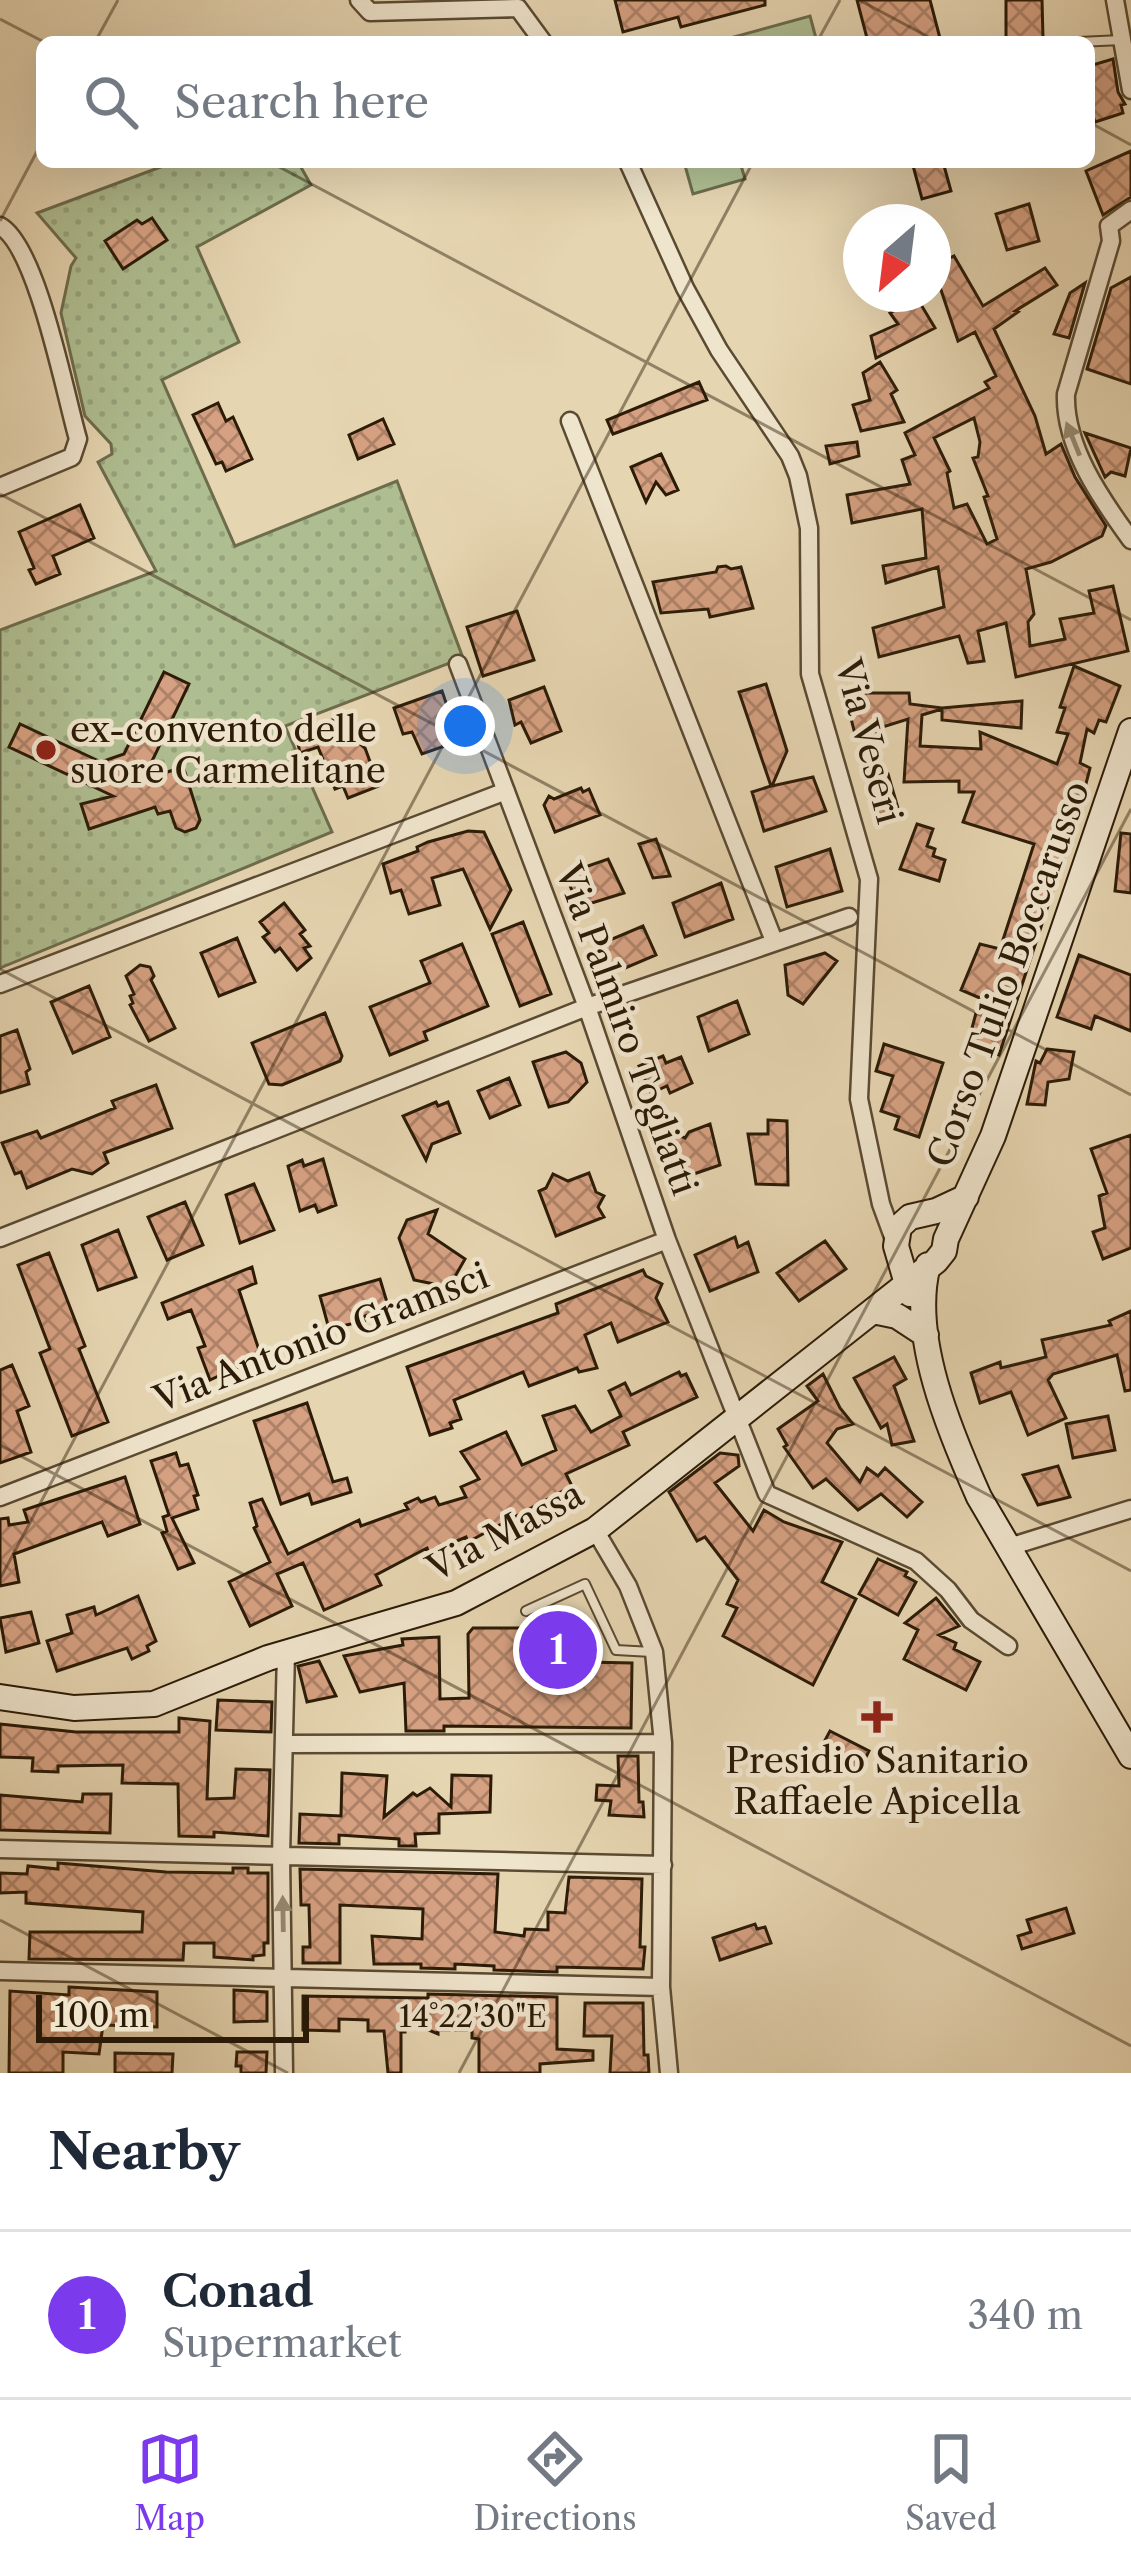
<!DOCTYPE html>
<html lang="en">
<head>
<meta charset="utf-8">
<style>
  body { margin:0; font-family:"Libre Caslon Text",serif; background:#f2f2f3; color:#1f2937 }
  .compass { position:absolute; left:843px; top:204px; width:108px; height:108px; border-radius:50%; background:#fff; box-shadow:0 12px 48px #0002; rotate:208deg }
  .scale { position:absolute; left:36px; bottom:30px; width:273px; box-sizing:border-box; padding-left:12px; border:6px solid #2b1b07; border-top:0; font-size:33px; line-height:42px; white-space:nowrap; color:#2b1b07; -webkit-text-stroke:9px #efe4cc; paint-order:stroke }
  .you { position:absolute; left:465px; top:726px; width:42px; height:42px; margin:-30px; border:9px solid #fff; border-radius:50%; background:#1a73e8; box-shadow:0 0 0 18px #1a73e833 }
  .badge { display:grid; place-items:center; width:78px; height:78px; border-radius:50%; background:#7c3aed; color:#fff; font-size:39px; font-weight:700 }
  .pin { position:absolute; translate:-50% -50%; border:6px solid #fff; box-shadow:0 3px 12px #0006 }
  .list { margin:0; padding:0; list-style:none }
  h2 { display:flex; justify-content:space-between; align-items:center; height:156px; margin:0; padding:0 48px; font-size:51px }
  h2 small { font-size:39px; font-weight:400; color:#747a83 }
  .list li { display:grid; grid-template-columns:78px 1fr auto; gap:36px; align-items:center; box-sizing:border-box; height:168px; padding:0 48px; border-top:3px solid #e0e1e3 }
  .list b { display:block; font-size:45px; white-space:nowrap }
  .list p { margin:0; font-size:39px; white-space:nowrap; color:#747a83 }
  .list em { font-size:39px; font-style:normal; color:#747a83 }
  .icon { flex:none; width:66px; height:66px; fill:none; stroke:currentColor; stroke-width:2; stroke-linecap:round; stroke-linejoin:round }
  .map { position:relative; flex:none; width:1131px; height:2073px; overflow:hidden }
  .search { position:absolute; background:#fff; box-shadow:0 12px 48px #0002; left:36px; right:36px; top:36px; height:132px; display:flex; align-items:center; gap:30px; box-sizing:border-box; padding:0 42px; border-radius:18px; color:#747a83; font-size:45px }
  .sheet { height:324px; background:#fff }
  nav { display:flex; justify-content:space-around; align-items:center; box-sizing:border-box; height:168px; border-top:3px solid #e0e1e3; background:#fff; font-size:33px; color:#747a83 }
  nav a { display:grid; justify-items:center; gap:6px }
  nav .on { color:#7c3aed }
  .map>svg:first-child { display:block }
  .grass { fill:url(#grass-dots); stroke:#6d6c4c; stroke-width:3 }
  .garden { fill:#afbe91; stroke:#6d6c4c; stroke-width:3 }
  .building { fill:url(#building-cross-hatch); stroke:#2b1b07; stroke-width:3; fill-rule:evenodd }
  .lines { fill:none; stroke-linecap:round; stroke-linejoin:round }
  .lane-casing { stroke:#5a4a32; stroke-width:12 }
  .street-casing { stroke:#5a4a32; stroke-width:21 }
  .secondary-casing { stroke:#2b1b07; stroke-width:28 }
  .lane { stroke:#efe4cc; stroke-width:8 }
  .street { stroke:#efe4cc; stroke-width:16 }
  .secondary { stroke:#efe4cc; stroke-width:24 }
  .oneway { fill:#978a73 }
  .ticks { fill:none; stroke:#2b1b07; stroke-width:3; stroke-opacity:0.45 }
  .poi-dot { fill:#8f2418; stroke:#efe4cc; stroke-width:4.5 }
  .labels { text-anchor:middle; stroke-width:9; stroke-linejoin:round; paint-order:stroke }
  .poi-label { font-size:36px; fill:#2b1b07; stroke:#efe4cc; text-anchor:start }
  .street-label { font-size:36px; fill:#2b1b07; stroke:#efe4cc }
  .ticks-label { font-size:30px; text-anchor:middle; fill:#2b1b07; stroke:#efe4cc; stroke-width:9; stroke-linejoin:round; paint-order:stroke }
</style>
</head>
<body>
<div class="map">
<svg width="1131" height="2073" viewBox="0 0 1131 2073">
  <defs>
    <pattern id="grass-dots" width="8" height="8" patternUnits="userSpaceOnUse" patternTransform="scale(3)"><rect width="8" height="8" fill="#afbe91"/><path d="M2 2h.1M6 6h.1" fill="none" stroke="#97a37c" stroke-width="1.8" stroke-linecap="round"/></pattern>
    <pattern id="building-cross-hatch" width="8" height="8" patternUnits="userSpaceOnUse" patternTransform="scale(3)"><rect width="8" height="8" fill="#d6a182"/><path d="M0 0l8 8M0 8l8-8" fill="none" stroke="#ae8268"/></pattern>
  </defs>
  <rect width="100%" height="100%" fill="#e6d5b1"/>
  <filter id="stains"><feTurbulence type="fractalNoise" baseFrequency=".00167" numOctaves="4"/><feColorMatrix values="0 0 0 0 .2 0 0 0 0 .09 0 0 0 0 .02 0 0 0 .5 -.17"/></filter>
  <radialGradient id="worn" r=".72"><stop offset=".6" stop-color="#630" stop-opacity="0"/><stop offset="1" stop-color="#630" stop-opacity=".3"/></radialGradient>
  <path class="grass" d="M174,162H298L311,185L197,247L239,342L162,380L235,546L397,481L463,658L285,726L332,832L0,968V630L156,571L98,462L112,454L111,444L85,416L61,313L71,266L76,258L37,213Z"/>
  <path class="garden" d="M810,16L817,42H724L723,40Z
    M684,162H740L745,179L693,194Z"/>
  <path class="building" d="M615,0H765V5L681,27L678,17L623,32Z
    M857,0H930L941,42H868Z
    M1006,0H1042L1043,38L1006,41Z
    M1113,59L1118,92L1125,104L1121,105L1123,113L1095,122L1089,104V66Z
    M1131,151V197L1103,215L1086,171Z
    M912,162H943L951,191L922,199Z
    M1029,204L1039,241L1007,250L996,214Z
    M152,218L167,240L123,269L105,241L137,220L142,224Z
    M954,256L983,306L1045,268L1057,285L1015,311L1018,312L994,329L1035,416L1046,454L1061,444L1075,477L1106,526L1102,536L1051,562L1026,569L1034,614L1028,622L1030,646L1065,639L1060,619L1094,613L1089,591L1113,586L1128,651L1016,677L1006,623L978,631L984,661L968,663L959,636L879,657L873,628L944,607L938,567L886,583L883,566L926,558L922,509L852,523L847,495L910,484L902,460L915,455L905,433L989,388L985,382L996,376L975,332L958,341L933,266ZM974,418L980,442L978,457L973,458L988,496L984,497L997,539L987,544L967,504L954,508L947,473L950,471L934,438Z
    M1131,277V384L1087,369L1111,288Z
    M1085,283L1069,338L1054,334L1070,293Z
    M917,298L935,328L876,358L871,336L898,324L890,313Z
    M880,362L897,390L891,394L904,422L861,431L853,405L870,400L863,373Z
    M699,382L707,400L613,434L607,420Z
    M218,403L226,421L233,417L252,459L226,471L222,462L216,464L193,415Z
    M383,419L394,444L358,459L349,435Z
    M1085,433L1131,448L1125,476L1111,472L1105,477Z
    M857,442L859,456L830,464L826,446Z
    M661,454L678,490L666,495L656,482L646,502L631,467Z
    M80,505L94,538L53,556L60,574L36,584L29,570L34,568L19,532Z
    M726,566L731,569L741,567L753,608L710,617L708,609L661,613L653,582L716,572L718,567Z
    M517,611L534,660L483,676L467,627Z
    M1074,666L1120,686L1106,722L1099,720L1094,733L1087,729L1080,763L1090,768L1079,811L999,1055L968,1043L980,998L961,990L980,944L1000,949L1034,844L963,822L974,792H959V781L904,782L908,719L876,729L877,734L856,738L844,691L866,682L867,693H909L910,704L942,708L1022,701L1021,728L942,720V709L922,715L920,746L981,749L980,732L1057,764L1068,734L1057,732L1065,708L1060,707Z
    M164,672L189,684L142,782L183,766L200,820L196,828L185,832L176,828L170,811L158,814L155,807L89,829L81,804L113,796L9,747L20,724L101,762L124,754Z
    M766,684L787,751L772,786L813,777L826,811L764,831L752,792L771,786L739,692Z
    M544,687L561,731L531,743L521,722L515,725L509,700Z
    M442,691L459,741L422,754L412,732L403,734L394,708Z
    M332,720L365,748L379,786L348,798L343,786L335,789L318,747L300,753L296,734Z
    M873,773L888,774L900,815L878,814L880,805L873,804Z
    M581,788L583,792L589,789L600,815L555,832L544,805L549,796L554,799Z
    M917,824L933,829L927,846L935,849L933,856L945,860L939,881L900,869Z
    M468,831L484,832L511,890L490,929L463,869L432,878L440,905L409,914L401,890L391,893L383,864L418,851L417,847L428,842Z
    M1121,833L1131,834V893L1115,891Z
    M656,839L670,876L653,878L639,844Z
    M830,849L842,891L787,907L776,867Z
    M608,859L624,893L579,907L565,874Z
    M721,883L733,919L685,937L673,903Z
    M284,903L305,930L300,934L310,946L304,948L311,958L297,970L280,948L275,952L263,937L269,933L260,922Z
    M523,922L551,994L520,1006L492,934Z
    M643,926L656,955L611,974L598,945Z
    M237,938L255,982L219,996L201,953Z
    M462,944L488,1006L424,1032L427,1040L390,1055L370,1007L430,983L421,961Z
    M825,953L837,961L803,1004L788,995L785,965Z
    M1079,955L1131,975V1031L1095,1016L1091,1029L1057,1017Z
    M140,965L150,967L154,976L151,980L175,1028L149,1041L130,1005L133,1003L130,996L134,994L126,976Z
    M89,986L110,1037L73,1053L51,1002Z
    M737,1001L749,1034L709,1051L698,1017Z
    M325,1013L342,1056L340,1061L282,1085L269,1084L252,1043Z
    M17,1030L30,1069L26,1072L29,1084L0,1093V1036Z
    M884,1044L943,1063L919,1137L895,1129L899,1117L881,1111L893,1076L876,1071Z
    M1047,1049L1074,1052L1069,1079L1048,1082L1045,1105L1027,1104L1036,1061L1040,1063Z
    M566,1052L581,1063L587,1082L568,1102L549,1107L533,1062Z
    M663,1056L666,1063L681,1057L692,1083L670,1093L667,1086L651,1093L639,1066Z
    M509,1078L520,1105L490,1118L478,1091Z
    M156,1085L172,1128L104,1153L108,1163L92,1174L72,1169L27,1188L21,1172L15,1174L2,1143L37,1131L41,1138L115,1108L112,1101Z
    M436,1102L438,1106L448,1102L460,1133L432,1144L426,1160L403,1116Z
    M768,1120L787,1121L788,1185L756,1184L748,1134H768Z
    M710,1124L720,1165L682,1178L678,1168L663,1160L675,1133L685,1138L689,1132Z
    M1131,1135V1248L1103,1259L1093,1232L1105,1228L1099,1196L1107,1193L1091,1149Z
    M323,1159L336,1205L318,1212L315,1205L300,1211L288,1166L302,1160L304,1166Z
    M589,1173L596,1192L604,1196L598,1207L604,1217L556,1236L539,1191L546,1188L553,1174L568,1181Z
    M254,1184L274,1230L240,1243L226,1195Z
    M185,1202L203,1245L167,1260L148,1217Z
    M437,1210L428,1234L465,1259L449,1287L414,1280L399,1238L407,1220Z
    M118,1230L136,1277L98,1290L82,1245Z
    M735,1237L738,1247L748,1242L758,1272L710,1291L695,1255Z
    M825,1241L846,1269L799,1301L777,1273Z
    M49,1253L85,1346L79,1349L108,1422L72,1436L40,1353L50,1349L18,1265Z
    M252,1267L256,1283L239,1290L261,1356L210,1380L198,1348L205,1346L191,1310L168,1319L162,1303Z
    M643,1270L646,1276L662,1284L656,1298L668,1322L618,1342L611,1323L585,1335L597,1368L579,1372L577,1368L529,1386L523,1372L454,1400L461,1419L450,1423L452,1428L430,1435L407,1367L558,1313L556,1304Z
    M380,1279L389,1309L362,1317L364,1321L329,1329L320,1296Z
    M1131,1311V1390L1125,1391L1117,1355L1053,1374L1048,1380L1066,1418L1028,1435L1011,1392L980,1403L971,1373L1000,1362L1001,1368L1046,1357L1042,1340L1111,1325L1109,1321Z
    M894,1357L906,1379L894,1386L914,1441L892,1445L887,1424L881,1428L854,1378Z
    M12,1365L29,1406L17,1411L31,1452L0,1463V1370Z
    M679,1372L681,1376L686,1374L697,1397L623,1432L629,1445L566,1474L572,1486L468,1542L466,1537L429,1553L427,1548L376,1575L381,1585L324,1610L303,1563L277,1574L292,1606L250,1626L229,1582L270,1562L254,1528L257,1526L250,1503L262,1499L288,1554L359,1520L361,1526L408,1509L405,1504L418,1498L421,1502L435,1497L439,1505L466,1497L461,1487L479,1479L461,1452L506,1432L522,1465L556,1450L543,1416L575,1406L591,1432L621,1416L609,1391L625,1383L631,1395Z
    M823,1374L840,1408L853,1424L837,1429L827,1443L860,1482L867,1468L878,1476L885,1468L922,1502L907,1517L881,1494L858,1510L826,1479L813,1488L784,1447L787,1445L778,1429L818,1401L807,1386Z
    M307,1403L333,1482L347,1478L351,1492L312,1504L309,1494L281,1504L254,1421Z
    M1108,1416L1115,1450L1073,1458L1066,1424Z
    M176,1453L180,1466L188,1464L198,1495L194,1496L198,1509L172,1518L194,1563L178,1569L162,1533L167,1531L163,1517L169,1515L151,1461Z
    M720,1453L738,1455L739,1466L715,1483L753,1531L764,1510L784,1522L842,1542L822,1582L856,1599L813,1685L723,1636L737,1608L727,1604L738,1580L705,1537L697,1541L669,1492Z
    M1058,1466L1070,1497L1038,1505L1023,1475Z
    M125,1477L140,1524L108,1536L102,1522L14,1554L19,1582L0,1586V1519L8,1518L9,1525L28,1522L24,1510Z
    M878,1559L907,1572L905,1576L916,1582L898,1615L859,1594Z
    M138,1596L156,1641L147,1646L149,1651L132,1659L127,1648L57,1671L47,1641L72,1633L67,1615L94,1607L96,1615Z
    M936,1598L959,1626L939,1635L956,1643L954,1649L980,1662L966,1690L904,1659L918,1630L905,1623Z
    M31,1612L39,1643L6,1652L0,1618Z
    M473,1628H586L585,1662L632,1663L631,1728L444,1726V1731H406L404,1683L360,1692L344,1656L403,1645L402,1639L439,1637L440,1699L469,1698L468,1634Z
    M319,1661L336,1696L307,1702L298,1666Z
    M218,1700L272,1702L271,1732L216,1730Z
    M179,1718L210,1721L207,1799L234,1798L236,1769L270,1770L268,1836L214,1832V1837L179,1836L178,1784L122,1783L123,1765L58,1766V1772L32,1771L33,1758L0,1757V1724L76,1732H179Z
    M830,1731L869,1751L858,1773L840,1764L844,1758L822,1746Z
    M618,1756H638L639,1802H643L644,1817L609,1815L611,1801L596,1800L597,1785L619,1786Z
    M342,1773L387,1776L384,1817L413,1793L417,1796L430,1788L451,1807L452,1775L491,1776L490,1812L439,1814V1833L415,1834L416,1846H399V1839L339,1835V1844L299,1843L300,1814L341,1816Z
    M83,1794H111L110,1833L0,1830V1795L82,1802Z
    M58,1863L166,1872L233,1873V1868H248V1873H268V1943H264V1955L253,1956V1960L214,1957V1943H184L183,1960L29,1959L30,1932H142L143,1912L26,1903V1892L0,1893V1873L27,1874L28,1866L58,1869Z
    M300,1869L498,1874L495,1932L524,1936L525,1929L548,1930V1912L565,1913L569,1877L642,1879L640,1947H645L643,1969L557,1967V1972L494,1970V1966L455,1964V1969L421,1968V1964H374L372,1936L422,1939L423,1909L340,1905V1963H303V1947H310L309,1905H301Z
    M1066,1908L1074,1933L1022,1949L1018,1936L1031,1932L1027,1920Z
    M755,1924L757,1929L765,1927L771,1943L720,1960L713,1938Z
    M69,1987L157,1992V2027L103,2025L99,2054L63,2052V2073H9L10,1991L69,1995Z
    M234,1990L267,1992V2021L234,2022Z
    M428,1994L557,1997V2049L593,2051V2060L540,2064V2073H479V2039L472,2038V2030H438V2034L405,2020V2032H401V2073H388L384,2031H368V2020L339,2019V2031L303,2030V1996L428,1998Z
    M585,2003H643L644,2055H648L649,2073H610L612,2036H584Z
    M237,2052H267L266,2073H241V2066H236Z
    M115,2053L173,2054L172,2073H115Z"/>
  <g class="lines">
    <g class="lane-casing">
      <path id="lane" d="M1078,42L1122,40
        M526,1611L585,1584L616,1650L652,1652"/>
    </g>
    <g class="street-casing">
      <path id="street" d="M359,0L370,12L518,8L543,42
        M1115,0L1131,90
        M628,162L685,288L719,350L790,456L798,476L809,528L810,674L869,879L859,1099L881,1204L896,1245
        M1131,210L1109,226L1111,241L1066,394C1064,446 1101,499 1131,540
        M0,226C37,246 65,394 78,439L72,457L0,487
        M570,421L774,941
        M458,664L587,1007L667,1240L767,1494L916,1561L948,1590L971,1620L1008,1646
        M0,984L506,791
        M0,1238L587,1007L849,917
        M0,1497L667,1240
        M595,1530L628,1586L654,1652L663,1743L661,1987L669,2073
        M1009,1547L1131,1509
        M284,1744L663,1743
        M0,1849L663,1865
        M0,1971L661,1987
        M284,2073L281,1856L286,1652"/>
    </g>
    <g class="secondary-casing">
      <path id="secondary" d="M928,1265C909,1336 950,1432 979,1497L1131,1756
        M910,1294L896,1246L899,1227L910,1217L936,1211L966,1197
        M873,1311L897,1316L926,1335
        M0,1697L74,1708L154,1704L268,1658L456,1603L595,1530L936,1261L944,1251L946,1239L993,1136L1131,731"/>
    </g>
    <use href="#lane" class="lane"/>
    <use href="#street" class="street"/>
    <use href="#secondary" class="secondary"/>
  </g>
  <defs><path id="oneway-solid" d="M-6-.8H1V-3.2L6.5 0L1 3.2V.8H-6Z" transform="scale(3)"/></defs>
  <g class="oneway">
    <use href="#oneway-solid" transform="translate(1073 439) rotate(-112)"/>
    <use href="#oneway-solid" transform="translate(283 1914) rotate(-91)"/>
  </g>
  <path class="ticks" d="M859,0L938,42M0,19L44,42M95,42L118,0M817,42L840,0M1089,122L1131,145M270,162L1131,620M0,221L42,142M0,494L1131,1095M0,969L1131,1571M0,1445L1131,2046M0,1579L753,162M0,1920L288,2073M459,2073L1131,809"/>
  <g class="poi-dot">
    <circle cx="46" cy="750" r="12"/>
    <path d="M871 1699h12v12h12v12h-12v12h-12v-12h-12v-12h12z"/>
  </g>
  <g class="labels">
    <g class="poi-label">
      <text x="70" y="742">ex-convento delle<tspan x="70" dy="41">suore Carmelitane</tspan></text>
      <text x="877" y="1773" text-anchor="middle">Presidio Sanitario<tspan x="877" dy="41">Raffaele Apicella</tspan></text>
    </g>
    <g class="street-label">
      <text transform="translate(869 741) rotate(75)" y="13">Via Veseri</text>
      <text transform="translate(1008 974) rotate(-70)" y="13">Corso Tulio Boccarusso</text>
      <text transform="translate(627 1029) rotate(70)" y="13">Via Palmiro Togliatti</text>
      <text transform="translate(321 1337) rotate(-21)" y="13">Via Antonio Gramsci</text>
      <text transform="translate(505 1531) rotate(-28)" y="13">Via Massa</text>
    </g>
  </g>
  <g class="ticks-label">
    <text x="473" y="2027">14°22'30"E</text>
  </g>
  <rect width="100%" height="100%" filter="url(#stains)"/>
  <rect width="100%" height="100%" fill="url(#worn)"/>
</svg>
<svg class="compass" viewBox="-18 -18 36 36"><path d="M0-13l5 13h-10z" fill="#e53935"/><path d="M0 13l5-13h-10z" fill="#747a83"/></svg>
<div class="scale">100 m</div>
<div class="you"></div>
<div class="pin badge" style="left:558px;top:1650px">1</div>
<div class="search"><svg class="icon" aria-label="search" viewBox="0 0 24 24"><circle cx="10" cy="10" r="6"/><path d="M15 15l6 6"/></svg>Search here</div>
</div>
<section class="sheet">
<h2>Nearby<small></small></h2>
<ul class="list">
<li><span class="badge">1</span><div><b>Conad</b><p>Supermarket</p></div><em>340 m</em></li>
</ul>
</section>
<nav>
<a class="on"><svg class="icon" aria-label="map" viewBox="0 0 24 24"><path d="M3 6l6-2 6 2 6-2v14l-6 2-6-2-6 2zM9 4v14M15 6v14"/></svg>Map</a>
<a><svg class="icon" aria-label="directions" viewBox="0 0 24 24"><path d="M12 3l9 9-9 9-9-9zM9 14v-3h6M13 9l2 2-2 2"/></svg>Directions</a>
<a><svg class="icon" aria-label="saved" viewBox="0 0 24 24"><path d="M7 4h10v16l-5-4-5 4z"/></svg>Saved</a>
</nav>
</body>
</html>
